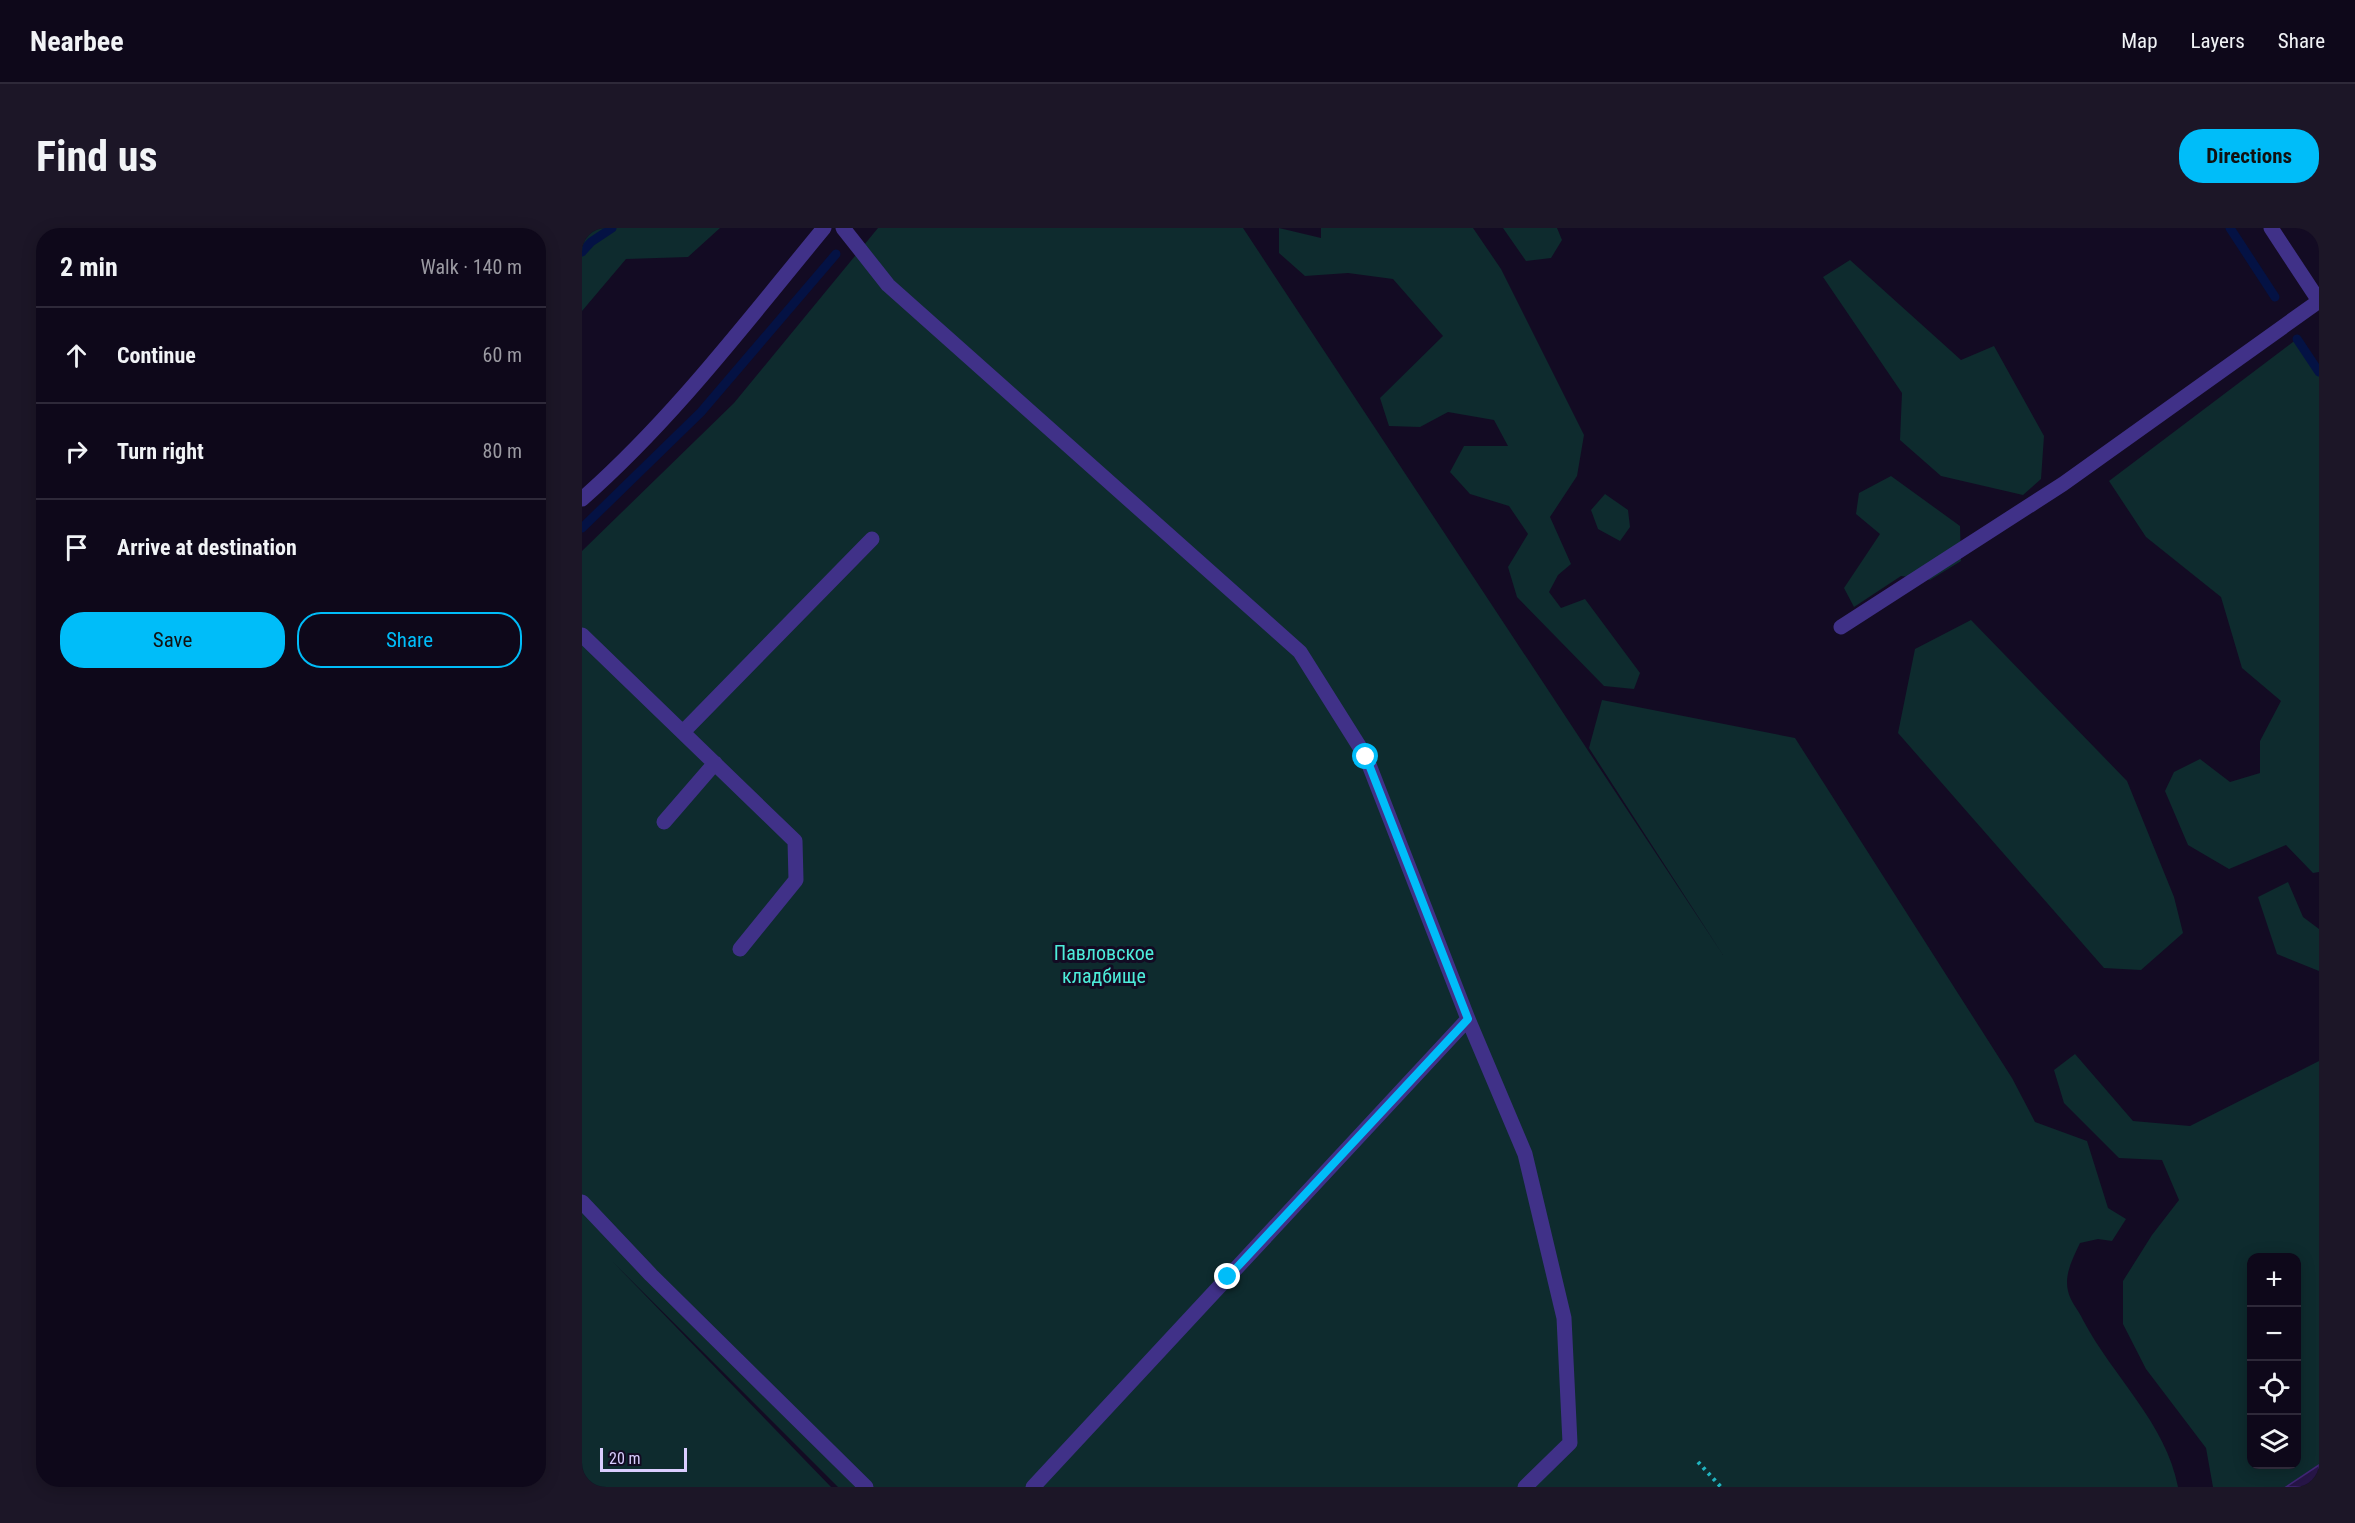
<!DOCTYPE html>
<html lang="en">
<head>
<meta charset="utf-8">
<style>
  body { margin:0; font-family:"Roboto Condensed",sans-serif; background:#1c1627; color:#f1f3f6 }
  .controls { position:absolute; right:18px; bottom:18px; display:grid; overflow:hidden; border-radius:12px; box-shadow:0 3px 15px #0003 }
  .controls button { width:54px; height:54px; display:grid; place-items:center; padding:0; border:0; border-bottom:2px solid #2e2939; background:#0e081a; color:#f1f3f6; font:30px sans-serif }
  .scale { position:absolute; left:18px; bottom:15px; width:87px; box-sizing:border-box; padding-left:6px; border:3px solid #daceff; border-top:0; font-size:16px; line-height:21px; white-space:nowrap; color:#daceff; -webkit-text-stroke:4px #130b23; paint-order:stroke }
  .stop { position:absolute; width:18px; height:18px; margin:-14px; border:4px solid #00bdf9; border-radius:50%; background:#fff }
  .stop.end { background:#00bdf9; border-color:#fff; box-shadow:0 2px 6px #0008 }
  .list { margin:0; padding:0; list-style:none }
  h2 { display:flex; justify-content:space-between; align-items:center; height:78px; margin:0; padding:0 24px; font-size:26px }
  h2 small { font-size:20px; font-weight:400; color:#9b9aa2 }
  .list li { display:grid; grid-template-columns:39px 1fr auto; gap:18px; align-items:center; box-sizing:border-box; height:96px; padding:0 24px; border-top:2px solid #2e2939 }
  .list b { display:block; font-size:22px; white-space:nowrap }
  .list em { font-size:20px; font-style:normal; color:#9b9aa2 }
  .actions { display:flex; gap:12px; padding:18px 24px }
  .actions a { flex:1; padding:14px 0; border:2px solid #00bdf9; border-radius:24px; text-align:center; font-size:21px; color:#00bdf9 }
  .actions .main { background:#00bdf9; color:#111 }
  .icon { flex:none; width:33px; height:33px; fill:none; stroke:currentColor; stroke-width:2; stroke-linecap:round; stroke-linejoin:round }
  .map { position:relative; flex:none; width:1737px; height:1259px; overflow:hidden; border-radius:24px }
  header { display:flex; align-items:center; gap:36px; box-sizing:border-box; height:84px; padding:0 30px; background:#0e081a; border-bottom:2px solid #2e2939 }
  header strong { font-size:28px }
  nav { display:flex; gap:33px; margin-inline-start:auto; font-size:21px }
  .intro { display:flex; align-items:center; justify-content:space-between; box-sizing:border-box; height:144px; padding:0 36px }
  h1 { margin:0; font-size:42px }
  .button { padding:15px 27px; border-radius:24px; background:#00bdf9; color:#111; font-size:21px; font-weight:700 }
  main { display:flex; gap:36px; padding:0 36px }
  aside { flex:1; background:#0e081a; border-radius:24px; box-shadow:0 3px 15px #0003 }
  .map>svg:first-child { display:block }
  .green { fill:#0e2b2e; fill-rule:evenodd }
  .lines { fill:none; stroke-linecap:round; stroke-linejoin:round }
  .stream { stroke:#041244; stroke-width:9 }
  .building { fill:#261546; stroke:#402575; stroke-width:1.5 }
  .path { stroke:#21b4c0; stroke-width:4; stroke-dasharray:3 4.5; stroke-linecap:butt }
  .service { stroke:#403188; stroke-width:15 }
  .route { stroke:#00bdf9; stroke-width:8 }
  .labels { text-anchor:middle; stroke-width:6; stroke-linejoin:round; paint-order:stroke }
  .park-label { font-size:20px; fill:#4decda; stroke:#130b23 }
</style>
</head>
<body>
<header>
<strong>Nearbee</strong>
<nav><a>Map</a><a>Layers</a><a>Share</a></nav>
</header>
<div class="intro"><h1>Find us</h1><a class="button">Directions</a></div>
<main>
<aside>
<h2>2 min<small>Walk · 140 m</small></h2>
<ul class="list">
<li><svg class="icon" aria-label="ahead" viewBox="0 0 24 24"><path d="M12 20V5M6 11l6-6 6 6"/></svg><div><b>Continue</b></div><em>60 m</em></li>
<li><svg class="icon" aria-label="right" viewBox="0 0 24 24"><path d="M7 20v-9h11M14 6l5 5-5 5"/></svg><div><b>Turn right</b></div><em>80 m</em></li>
<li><svg class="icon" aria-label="arrive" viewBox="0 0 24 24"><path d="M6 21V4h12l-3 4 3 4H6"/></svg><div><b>Arrive at destination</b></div></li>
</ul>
<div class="actions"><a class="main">Save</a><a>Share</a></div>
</aside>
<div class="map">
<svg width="1737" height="1259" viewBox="0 0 1737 1259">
  <rect width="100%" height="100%" fill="#130b23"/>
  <path class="green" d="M0,0H138L106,29L44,31L0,83Z
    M296,0H661L1141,727L1007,520L1020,472L1213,510L1430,850L1453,894L1505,913L1526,980L1544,991L1530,1013L1516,1011L1498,1015C1491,1030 1482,1046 1486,1063C1488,1073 1497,1083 1501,1092C1531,1149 1584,1195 1596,1259H256L30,1033L249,1259H0V323L152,175Z
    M697,0L739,10V0H891L919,41L1002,207L995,248L968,289L989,336L976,347L967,364L979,380L1003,371L1058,445L1052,461L1022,458L935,369L926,339L946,306L927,278L888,266L868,244L882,218H926L912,192L866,184L838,199L807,198L798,170L861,108L811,51L766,45L723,48L697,25Z
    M921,0H975L980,12L969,30L944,33Z
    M1268,32L1379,132L1412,118L1462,208L1459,251L1441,267L1359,248L1318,212L1320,165L1241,49Z
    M1715,111L1737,144V644L1731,645L1704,617L1647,641L1606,617L1583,563L1592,544L1618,531L1648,554L1678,545V513L1699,473L1660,440L1639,369L1564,309L1527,253Z
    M1309,248L1378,298L1379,333L1348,352L1319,348L1272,379L1262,360L1298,306L1274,286L1277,265Z
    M1023,266L1046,282L1048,299L1038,313L1016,301L1009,282Z
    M1389,392L1545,553L1592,669L1601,705L1559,742L1522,740L1316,505L1333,421Z
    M1706,654L1721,689L1737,701V743L1695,726L1676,669Z
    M1493,826L1551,893L1608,898L1737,833V1237L1704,1259H1631L1624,1220L1564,1141L1541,1096V1053L1570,1007L1597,972L1580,932L1537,930L1482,875L1472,842ZM1670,1030H1714V1236H1670Z"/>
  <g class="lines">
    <path class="stream" d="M1648,0L1693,69
      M0,24L9,14L30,0
      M1715,111L1737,144
      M0,300L119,184L254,26"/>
  </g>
  <path class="building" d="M1737,1237V1259H1704Z"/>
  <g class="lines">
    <path class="path" d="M1116,1234L1139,1259"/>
    <path class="service" d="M261,0L306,57L718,424L784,529L886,791L943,926L982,1090L988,1215L943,1259
      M0,271C91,191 165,93 242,0
      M1259,399L1481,256L1737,73L1689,0
      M0,407L213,613L214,652L158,721
      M101,504L290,311
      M82,594L133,535
      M0,974L69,1047L284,1259
      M451,1259L886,791"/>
  </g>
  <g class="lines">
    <path class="route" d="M646,1049L886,791L784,529"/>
  </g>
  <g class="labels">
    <g class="park-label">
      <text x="522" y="732">Павловское<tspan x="522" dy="23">кладбище</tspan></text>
    </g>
  </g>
</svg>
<div class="controls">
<button>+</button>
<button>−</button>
<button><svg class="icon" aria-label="locate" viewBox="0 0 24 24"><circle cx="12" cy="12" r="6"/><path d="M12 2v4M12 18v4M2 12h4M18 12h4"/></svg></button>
<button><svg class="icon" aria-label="layers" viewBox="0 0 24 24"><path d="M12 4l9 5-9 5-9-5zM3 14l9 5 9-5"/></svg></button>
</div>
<div class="scale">20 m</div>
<div class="stop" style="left:784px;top:529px"></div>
<div class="stop end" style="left:646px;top:1049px"></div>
</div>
</main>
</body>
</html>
